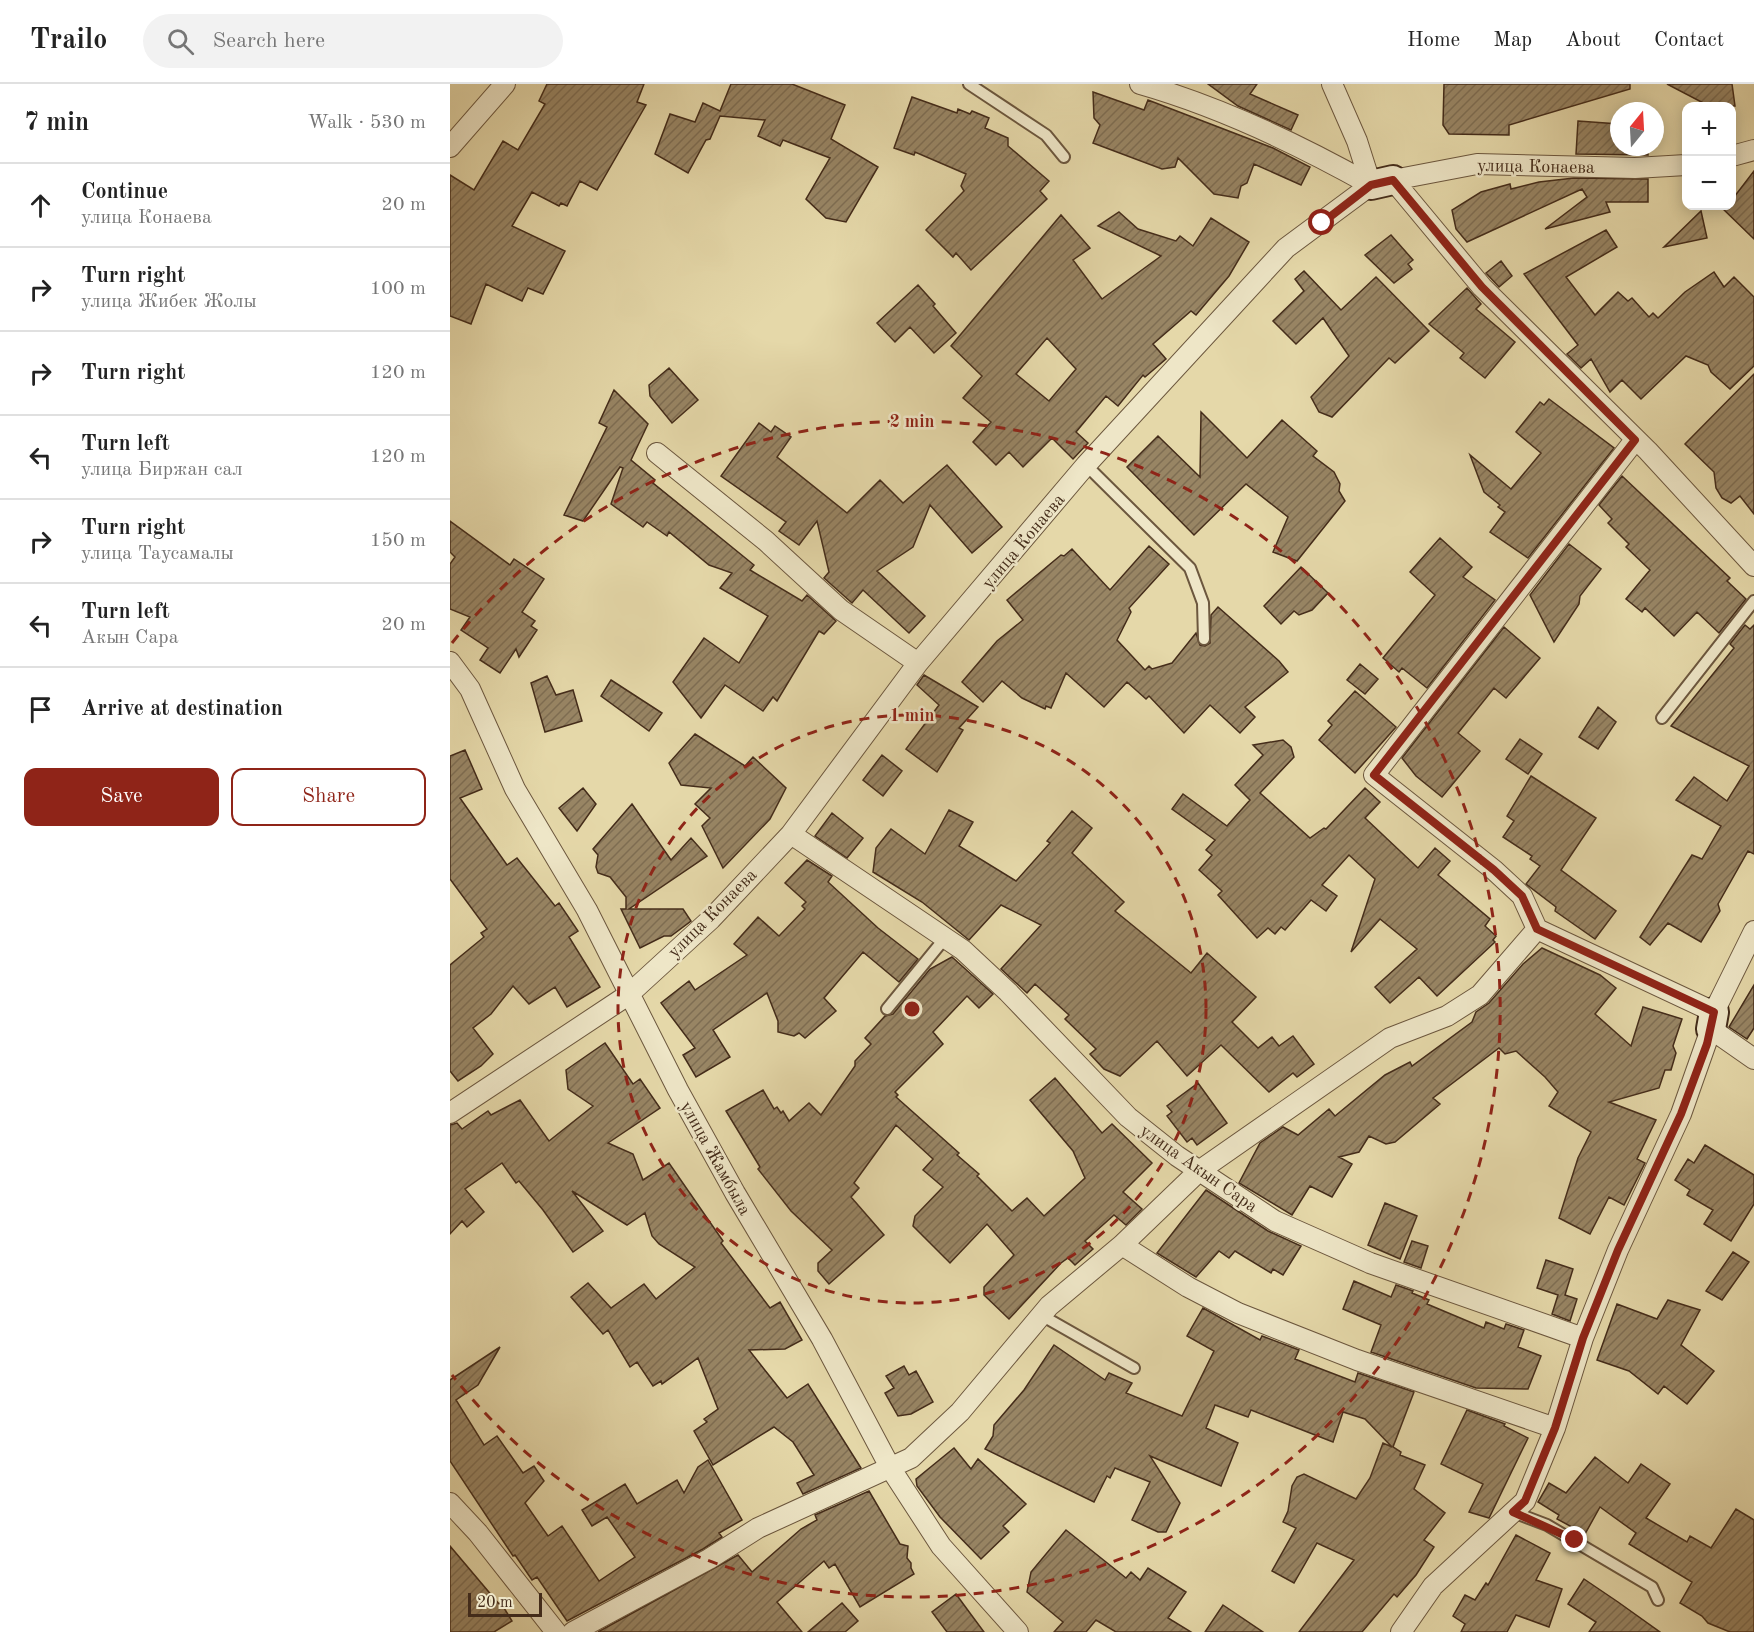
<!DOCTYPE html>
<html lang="en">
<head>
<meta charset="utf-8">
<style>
  body { margin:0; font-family:"Old Standard TT",serif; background:#f2f2f2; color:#222 }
  .controls { position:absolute; right:18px; top:18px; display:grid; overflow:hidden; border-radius:12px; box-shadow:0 3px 15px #0003 }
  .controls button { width:54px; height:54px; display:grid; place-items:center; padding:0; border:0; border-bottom:2px solid #e0e0e0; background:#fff; color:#222; font:30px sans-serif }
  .compass { position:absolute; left:1160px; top:18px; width:54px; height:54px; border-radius:50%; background:#fff; box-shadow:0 3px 15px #0003; rotate:18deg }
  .scale { position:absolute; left:18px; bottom:15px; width:74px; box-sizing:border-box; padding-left:6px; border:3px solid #442c1a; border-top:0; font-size:16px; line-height:21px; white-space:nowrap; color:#442c1a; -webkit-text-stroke:4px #eee6c7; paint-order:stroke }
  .stop { position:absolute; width:18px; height:18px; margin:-14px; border:4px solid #8f2418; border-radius:50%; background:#fff }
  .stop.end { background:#8f2418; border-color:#fff; box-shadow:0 2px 6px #0008 }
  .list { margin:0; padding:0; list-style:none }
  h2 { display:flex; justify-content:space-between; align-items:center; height:78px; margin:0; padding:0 24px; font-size:26px }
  h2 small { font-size:20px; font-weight:400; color:#767676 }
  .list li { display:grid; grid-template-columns:39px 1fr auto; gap:18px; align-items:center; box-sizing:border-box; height:84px; padding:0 24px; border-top:2px solid #e0e0e0 }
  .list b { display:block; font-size:22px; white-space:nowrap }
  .list p { margin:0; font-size:20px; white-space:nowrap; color:#767676 }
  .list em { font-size:20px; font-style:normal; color:#767676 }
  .actions { display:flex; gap:12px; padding:18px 24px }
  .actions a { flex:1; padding:14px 0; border:2px solid #8f2418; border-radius:12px; text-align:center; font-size:21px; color:#8f2418 }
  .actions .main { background:#8f2418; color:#fff }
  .icon { flex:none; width:33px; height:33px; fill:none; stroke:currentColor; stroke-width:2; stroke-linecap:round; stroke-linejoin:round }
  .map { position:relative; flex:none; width:1304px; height:1548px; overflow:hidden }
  header { display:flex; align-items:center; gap:36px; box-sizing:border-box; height:84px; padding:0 30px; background:#fff; border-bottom:2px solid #e0e0e0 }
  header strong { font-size:28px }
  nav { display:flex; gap:33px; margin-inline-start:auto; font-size:21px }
  .search { width:420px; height:54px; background:#f2f2f2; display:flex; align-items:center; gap:15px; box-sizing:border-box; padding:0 21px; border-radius:33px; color:#767676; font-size:22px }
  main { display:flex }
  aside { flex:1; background:#fff }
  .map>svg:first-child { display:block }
  .building { fill:url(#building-hatch); stroke:#442c1a; stroke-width:1.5; fill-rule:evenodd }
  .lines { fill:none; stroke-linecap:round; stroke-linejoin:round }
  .lane-casing { stroke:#6c573e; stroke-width:14 }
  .street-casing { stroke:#6c573e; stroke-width:22 }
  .secondary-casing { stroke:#442c1a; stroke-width:32 }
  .lane { stroke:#eee6c7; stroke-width:10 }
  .street { stroke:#eee6c7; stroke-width:20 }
  .secondary { stroke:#eee6c7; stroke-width:28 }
  .route { stroke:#8f2418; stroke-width:8 }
  .ring { fill:none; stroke:#8f2418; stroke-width:3; stroke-dasharray:10 8 }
  .labels { text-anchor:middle; stroke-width:5; stroke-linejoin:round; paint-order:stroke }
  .street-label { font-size:18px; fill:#442c1a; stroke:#eee6c7 }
  .centre { fill:#8f2418; stroke:#eee6c7; stroke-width:3 }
  .ring-label { font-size:18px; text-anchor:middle; font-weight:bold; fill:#8f2418; stroke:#eee6c7; stroke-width:5; stroke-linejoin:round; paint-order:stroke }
</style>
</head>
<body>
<header>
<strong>Trailo</strong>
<div class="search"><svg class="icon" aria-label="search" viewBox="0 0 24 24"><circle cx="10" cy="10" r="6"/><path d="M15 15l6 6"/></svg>Search here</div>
<nav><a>Home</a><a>Map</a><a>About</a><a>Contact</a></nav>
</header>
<main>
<aside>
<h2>7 min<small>Walk · 530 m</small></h2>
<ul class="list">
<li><svg class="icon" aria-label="ahead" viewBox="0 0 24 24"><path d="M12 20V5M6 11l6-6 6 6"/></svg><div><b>Continue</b><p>улица Конаева</p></div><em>20 m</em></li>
<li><svg class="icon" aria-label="right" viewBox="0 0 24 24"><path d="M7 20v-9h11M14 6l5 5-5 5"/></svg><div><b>Turn right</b><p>улица Жибек Жолы</p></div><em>100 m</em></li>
<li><svg class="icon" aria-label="right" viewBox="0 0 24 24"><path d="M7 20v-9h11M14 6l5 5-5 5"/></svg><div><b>Turn right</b></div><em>120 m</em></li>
<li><svg class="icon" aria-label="left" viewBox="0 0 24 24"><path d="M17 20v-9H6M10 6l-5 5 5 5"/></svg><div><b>Turn left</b><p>улица Биржан сал</p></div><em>120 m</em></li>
<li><svg class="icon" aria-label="right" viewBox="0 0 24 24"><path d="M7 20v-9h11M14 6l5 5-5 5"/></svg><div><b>Turn right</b><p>улица Таусамалы</p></div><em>150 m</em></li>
<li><svg class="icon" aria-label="left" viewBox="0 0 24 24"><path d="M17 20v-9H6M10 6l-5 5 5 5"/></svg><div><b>Turn left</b><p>Акын Сара</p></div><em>20 m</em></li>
<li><svg class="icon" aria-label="arrive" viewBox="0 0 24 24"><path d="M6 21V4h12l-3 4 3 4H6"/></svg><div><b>Arrive at destination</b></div></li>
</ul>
<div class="actions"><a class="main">Save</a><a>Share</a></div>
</aside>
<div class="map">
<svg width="1304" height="1548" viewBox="0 0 1304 1548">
  <defs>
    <pattern id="building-hatch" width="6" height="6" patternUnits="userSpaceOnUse" patternTransform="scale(1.5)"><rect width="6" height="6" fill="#988564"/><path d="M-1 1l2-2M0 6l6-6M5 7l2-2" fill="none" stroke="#7e6d52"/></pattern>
  </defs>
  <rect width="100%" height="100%" fill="#e5d8a9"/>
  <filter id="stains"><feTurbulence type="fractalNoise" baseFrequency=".00333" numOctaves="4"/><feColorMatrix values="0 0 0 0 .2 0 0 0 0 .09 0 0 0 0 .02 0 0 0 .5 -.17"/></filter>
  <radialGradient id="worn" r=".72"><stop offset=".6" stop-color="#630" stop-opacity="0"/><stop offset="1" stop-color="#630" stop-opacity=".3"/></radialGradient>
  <path class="building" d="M97,0H194L187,18L196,21L147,106L130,97L117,122L111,119L109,122L82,108L62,142L115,167L93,210L78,204L72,217L36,200L21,240L0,232V91L24,106L53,57L68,66L95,20L89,17Z
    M281,0H342L395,21L381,55L428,83L396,138L376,134L356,115L380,74L333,56L330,62L308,52L315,36L270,32L260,55L256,56L238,89L205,70L220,30L245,38L253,19L270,27Z
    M758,0H807L800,10L848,31L841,46L788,22Z
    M994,0H1180V5L1059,41V51L999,50L993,41Z
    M1217,0H1282L1285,22H1259Z
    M643,8L694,26L698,16L823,64L860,83L851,101L804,80L797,99L791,102L788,114L764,110L728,74L725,83L712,85L643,59L650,41L644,34Z
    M462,13L507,29L508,25L520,30L522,27L539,34L535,44L558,54V62L599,97L590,107L597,115L521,186L506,169L503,173L476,146L514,107L511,102L516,90L465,68L464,71L444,64Z
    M1128,37L1169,40V63H1198V71L1126,70Z
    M1304,87V155L1270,122H1281V117Z
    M1124,94L1198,95V118H1156L1160,128L1095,145L1137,113L1132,105L1017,158L1006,145L1002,126L1031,108L1060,100L1061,105L1089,98Z
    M1251,127L1257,154L1214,163Z
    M669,128L688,145L726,157L730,152L743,162L761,134L799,158L779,192L746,231L741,227L703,260L716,275L695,293L693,291L668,322L656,312L626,348L638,359L623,375L602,354L573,383L559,368L546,381L523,358L541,338L513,314L532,292L501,262L611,131L640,164L623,176L652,215L711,172L648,142ZM597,254L626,285L599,317L566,290Z
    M1156,146L1167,163L1116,193L1145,231L1168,208L1178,217L1182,214L1199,233L1203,229L1208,234L1235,208L1264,188L1274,203L1284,193L1304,213V282L1280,305L1261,288L1258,281L1236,272L1191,315L1172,296L1160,308L1141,275L1131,284L1117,270L1128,261L1074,190Z
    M941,151L963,176L958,180L962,185L944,199L915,171Z
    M1051,177L1062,192L1049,203L1036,189Z
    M854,187L891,226L926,193L979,247L945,279L939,274L882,333L869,328L861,313L899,272L873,234L846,260L823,237L854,207L845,195Z
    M468,201L485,220L483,222L506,249L484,269L460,243L445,258L427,239Z
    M1017,204L1031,220L1026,225L1065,258L1035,294L1010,274L1014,269L979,240Z
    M219,284L248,316L222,339L200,312L199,301Z
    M1304,290V430L1290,412L1281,419L1272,414L1266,404L1264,388L1235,360Z
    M164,306L198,340L181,376L205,396L203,399L304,481L300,486L352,517L357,511L386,537L374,550L369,547L327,617L323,613L313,627L275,601L251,634L223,598L254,554L289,579L318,532L270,504L282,489L259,481L219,448L217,452L197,438L193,443L161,420L173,384L170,383L133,437L114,431L157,343L149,339Z
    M1099,315L1164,364L1078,474L1040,448L1055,428L1048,423L1050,421L1034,408L1020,371L1061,405L1091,369L1066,348L1090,318L1094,321Z
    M751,328L797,374L832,336L867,367L863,372L884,388L890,400L889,407L895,417L847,477L823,468L838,433L796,400L744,451L677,383L708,352L750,393Z
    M309,339L321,348L325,342L341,353L327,373L397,429L430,396L453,419L497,381L552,443L522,469L480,421L463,463L427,487L475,532L459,549L413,506L402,519L374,494L379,488L367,437L349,461L329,447L336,438L271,392Z
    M1172,392L1280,494L1277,497L1296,515L1269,549L1247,528L1224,552L1195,524L1192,528L1176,515L1200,486L1176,463L1179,460L1158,439L1162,435L1149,421Z
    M0,437L60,481L64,475L94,495L72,528L85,537L81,542L87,546L69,573L66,565L50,589L30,576L38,564L11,546L20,533L0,525V480L5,473L0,468Z
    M990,454L1022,483L1013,493L1045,516L977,604L952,584L949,588L933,574L985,511L960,488Z
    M1119,460L1151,485L1130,512L1129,520L1104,558L1080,511Z
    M699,462L719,480L679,524L681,528L667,556L695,586L699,582L702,585L722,579L746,549L750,561L755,562L760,559L761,531L768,523L829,577L838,588L795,623L805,633L790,649L760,621L734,649L699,612L696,615L677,598L654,623L616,589L601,624L596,622L595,625L572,614L552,597L533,618L512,598L547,557L573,536L557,516L611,471L614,472L622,465L660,506Z
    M851,483L878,509L862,526L849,531L844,527L831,540L814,522Z
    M1295,541L1300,545L1304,541V770L1298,767L1268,820L1270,827L1251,858L1218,839L1200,861L1190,853L1242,771L1252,775L1271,742L1226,716L1244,693L1277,717L1299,682L1221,642L1284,564L1280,560Z
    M1054,543L1090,574L1056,614L1044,604L1008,649L1030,667L992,713L966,692L952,674Z
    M910,580L928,595L915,610L897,596Z
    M474,591L528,623L509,644L513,646L487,688L456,665L489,621L467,601Z
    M97,592L106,611L123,606L132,637L95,648L81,599Z
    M161,596L212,629L199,647L151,612Z
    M905,607L946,643L905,689L869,656L882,641L878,637Z
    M1148,623L1166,638L1148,665L1129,653Z
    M245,650L295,682L303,673L336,704L320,735L273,784L252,742L260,734L245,720L261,704L231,701L219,679Z
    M1070,655L1092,670L1078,690L1056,675Z
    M833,656L841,663L844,673L810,709L860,754L874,744L876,745L915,704L930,718L915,734L968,784L985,764L1000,777L988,791L1040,835L1035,842L1046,852L1043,856L1045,858L987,912L969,893L940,919L925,903L967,865L930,835L901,868L925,795L899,771L872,801L887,812L876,827L861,816L835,846L831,843L825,850L818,844L807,854L768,811L772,807L749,786L762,771L756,766L765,756L722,725L733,710L777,742L800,716L785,701L813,671L803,661Z
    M15,666L32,705L10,714L57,781L67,774L105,822L109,819L128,847L119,853L150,903L117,923L105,903L79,920L63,902L41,930L23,944L43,970L31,982L8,997L0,987V881L34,853L31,849L37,845L0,795V672Z
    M432,671L452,687L433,712L413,696Z
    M1081,692L1146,734L1111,786L1166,827L1145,855L1105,827L1106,823L1076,800L1090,782L1080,775L1082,772L1053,753L1064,737L1057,732Z
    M133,704L146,720L127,747L109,724Z
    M182,720L221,776L241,754L257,772L179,825H233L241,837L221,852H214L190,864L171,825H176V813L160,793L148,789L146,783L148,771L143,765Z
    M499,726L523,738L509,762L566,797L600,759L597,757L622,727L642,744L622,769L674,818L665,827L741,889L757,869L806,913L782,938L808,964L822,953L829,962L843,952L864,980L847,993L843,989L819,1008L771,961L737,992L707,957L670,992L654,985L640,970L646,965L615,935L619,931L585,900L577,909L551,885L591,841L551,821L519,856L472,818L423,788L426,764L441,745L475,770Z
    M382,729L413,754L397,774L365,752Z
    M357,776L382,792L378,798L428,844L468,875L449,898L413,868L374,914L386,927L355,954L349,949L344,952L328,948V937L317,909L263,946L280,973L246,993L233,971L245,964L211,919L239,897L245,906L297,871L284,860L308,833L329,852L355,825L352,822L356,818L335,799Z
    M1092,864L1150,891L1166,904L1145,930L1181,962L1193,923L1232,935L1223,962L1226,969L1221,986H1215L1209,1004L1159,1018L1206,1036L1187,1075L1195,1079L1174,1121L1159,1113L1140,1150L1109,1134L1128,1074L1141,1048L1099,1022L1108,1008L1095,993L1066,967L1055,970L1049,964L983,1014L990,1020L945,1058L936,1060L919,1052L909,1068L889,1073L902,1080L882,1113L860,1102L842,1131L789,1099L810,1059L833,1043L848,1051L879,1025L885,1032L935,991L960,978L962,982L1022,938L1026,928L1039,919L1073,880Z
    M502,873L543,910L529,924L517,912L483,948L493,960L445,1008L448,1011L446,1013L509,1069L507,1071L529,1090L527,1092L562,1127L577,1114L594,1132L635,1094L623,1067L580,1016L605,994L652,1049L662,1040L702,1079L673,1108L692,1125L676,1141L664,1131L635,1157L643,1165L625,1181L618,1174L611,1179L559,1235L534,1211V1203L564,1171L537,1140L500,1179L463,1142L465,1132L493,1103L473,1086L483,1075L446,1041L404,1099L409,1104L401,1113L434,1151L379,1200L368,1187V1179L382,1166L341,1127L308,1085L310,1083L276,1027L313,1006L324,1025L327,1023L331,1029L333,1027L339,1037L359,1019L371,1031L405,982V977L421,960L415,954L435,932L443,930L480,885Z
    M1304,901V944L1297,955L1279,943Z
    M155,959L183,1000L190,995L210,1024L158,1059L183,1070L193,1096L219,1079L273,1157L271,1159L320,1224L330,1218L352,1256L335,1265L299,1266L337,1314L358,1300L411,1384L353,1410L347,1399L364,1391L343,1358L324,1343L263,1381L244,1347L257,1338L254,1335L268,1325L248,1274L212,1300L211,1297L203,1302L187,1278L180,1283L158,1246L153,1250L121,1213L138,1199L161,1224L194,1200L206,1215L245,1183L209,1160L202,1152L195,1129L177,1141L122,1107L153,1147L123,1168L93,1126L69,1097L66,1099L52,1079L15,1105L34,1128L17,1143L12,1137L0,1150V1041L7,1039L12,1045L38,1027L41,1031L70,1016L99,1057L143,1022L118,1005L116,986Z
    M748,999L777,1039L747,1061L742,1054L737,1058L717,1032L722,1028L717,1022Z
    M1255,1061L1304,1091V1120L1281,1157L1254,1140L1263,1126L1237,1111L1240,1106L1225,1096L1238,1075L1244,1079Z
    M756,1106L818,1147L851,1162L833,1191L823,1185L821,1189L785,1167L779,1174L769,1167L746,1193L707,1169Z
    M935,1119L967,1132L950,1175L918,1161Z
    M962,1157L978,1162L971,1184L954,1178Z
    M1283,1168L1299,1178L1272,1216L1256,1207Z
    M1096,1176L1123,1185L1115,1211L1127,1215L1120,1237L1102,1230L1108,1211L1087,1204Z
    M904,1197L941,1213L946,1201L963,1207L962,1209L979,1216L977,1220L1034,1244L1036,1238L1054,1245L1056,1240L1074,1246L1068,1263L1091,1272L1078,1305L1026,1304L921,1268L931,1241L893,1225Z
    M1218,1216L1250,1226L1231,1261L1264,1287L1237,1320L1214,1302L1208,1310L1179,1287L1147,1276L1167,1220L1207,1235Z
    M753,1224L810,1256L812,1252L849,1266L845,1275L905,1298L908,1289L964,1308L943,1363L951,1368L950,1371L975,1381L964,1405L995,1429L974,1456L984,1463L966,1491L947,1513L944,1510L912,1548H849L904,1476L867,1459L844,1499L822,1487L846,1444L833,1438L838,1427L842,1402L847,1393L854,1390L906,1415L920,1394L933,1359L942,1363L915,1335L893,1328L883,1358L801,1326L798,1333L765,1321L756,1344L788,1359L771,1402L700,1372L730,1419L716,1448H708L682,1436L700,1398L665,1384L660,1394L657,1392L644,1418L535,1365L543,1352L544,1341L574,1306L604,1261L655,1296L659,1289L682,1299L676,1309L732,1332L764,1267L737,1252Z
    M50,1263L28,1301L6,1316L34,1361L47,1352L73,1389L84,1382L94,1397L75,1419L98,1452L112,1442L149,1497L185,1473L157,1433L142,1442L132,1426L175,1400L187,1420L227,1396L234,1409L248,1383L258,1376L292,1436L269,1449L272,1453L253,1465L117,1537L87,1493L82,1496L65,1471L63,1472L0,1377V1296Z
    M454,1282L459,1291L466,1287L483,1318L461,1330L448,1332L435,1309L444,1304L436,1292Z
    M1017,1326L1055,1340L1054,1342L1078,1354L1039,1434L1019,1428L1033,1400L991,1380Z
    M504,1364L521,1385L528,1375L576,1420L553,1442L559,1448L531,1475L490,1433L467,1402L466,1395Z
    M1145,1373L1178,1399L1191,1380L1220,1400L1196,1434L1237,1458L1240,1452L1261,1464L1286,1425L1304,1436V1548H1280L1258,1539L1252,1532L1230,1519L1242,1498L1179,1460L1186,1449L1150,1423L1135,1450L1107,1435L1109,1431L1088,1418L1099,1399L1116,1409Z
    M419,1407L450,1460L458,1462L457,1474L461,1479V1484L464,1490L410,1523L385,1480L379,1484L374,1477L327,1518L352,1548H148L288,1471L302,1488L351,1445L367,1436L365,1431Z
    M616,1446L676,1494L681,1488L690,1496L698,1484L736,1508L718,1534L741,1548H666L646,1536L636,1548H604L613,1538L577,1508L581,1488Z
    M1066,1451L1100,1469L1086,1496L1112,1505L1099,1543L1066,1531L1057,1548H1011L1015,1540L1003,1532L1015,1511L1025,1516L1036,1499L1038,1501Z
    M0,1462L49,1520L51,1519L62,1537L44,1548H0Z
    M1134,1495L1168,1518L1210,1548H1139L1146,1538L1118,1520Z
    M506,1510L514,1521L534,1548H497L482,1528Z
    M392,1519L408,1537L395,1548H358Z
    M773,1521L813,1548H755Z"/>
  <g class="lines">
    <g class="lane-casing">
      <path id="lane" d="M519,0L596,51L614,73
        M636,381L740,484L753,519L754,555
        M1212,634L1304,517
        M437,925L495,854
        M591,1231L684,1284
        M1063,1428L1097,1441L1202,1503L1208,1516"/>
    </g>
    <g class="street-casing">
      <path id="street" d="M690,0C771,23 848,60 921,101
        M882,0L907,57L921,101
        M0,63L55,0
        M1282,72L1304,66
        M1236,81L1185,84L1027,80L943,96L1032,203L1198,367L1304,482
        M1185,356L924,691L1044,786L1072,812L1087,845L1264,928L1304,847
        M207,369L316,457L391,526L468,579
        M0,578L20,605L65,705L137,826L228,1006L285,1109L372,1255L441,1385L491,1462L568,1548
        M341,750L513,866L558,908L678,1033L727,1072L825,1137L920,1179L1133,1254
        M0,1029L178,911L261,835L341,750L468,579L636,381L836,164L921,101
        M672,1161L738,1203L788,1229L907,1276L1105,1344
        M0,1419L28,1449L106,1548
        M123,1548L259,1475L308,1444L461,1374L510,1328L599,1222L672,1161L749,1087L940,954L997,932L1030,911L1087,845
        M951,1548L983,1502L1075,1417L1105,1344L1133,1254L1168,1166L1231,1030L1261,945L1304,975"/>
    </g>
    <g class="secondary-casing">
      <path id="secondary" d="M921,101L943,96
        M1261,945L1264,928"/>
    </g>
    <use href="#lane" class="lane"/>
    <use href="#street" class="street"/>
    <use href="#secondary" class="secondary"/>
  </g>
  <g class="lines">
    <path class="route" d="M872,139L921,101L943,96L1032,203L1185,356L924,691L1044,786L1072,812L1087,845L1264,928L1257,960L1231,1030L1168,1166L1133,1254L1105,1344L1075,1417L1063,1428L1125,1456"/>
  </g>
  <g class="ring">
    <circle cx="462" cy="925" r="294"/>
    <path d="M2 559A588 588 0 1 1 2 1291"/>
  </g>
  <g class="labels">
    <g class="street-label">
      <text transform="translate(1086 82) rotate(1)" y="6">улица Конаева</text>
      <text transform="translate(573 457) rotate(-50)" y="6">улица Конаева</text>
      <text transform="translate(262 829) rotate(-45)" y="6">улица Конаева</text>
      <text transform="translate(266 1074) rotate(61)" y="6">улица Жамбыла</text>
      <text transform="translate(749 1084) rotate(35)" y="6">улица Акын Сара</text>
    </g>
  </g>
  <circle cx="462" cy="925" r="9" class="centre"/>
  <g class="ring-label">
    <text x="462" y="343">2 min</text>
    <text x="462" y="637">1 min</text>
  </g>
  <rect width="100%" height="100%" filter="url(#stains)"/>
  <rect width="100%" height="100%" fill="url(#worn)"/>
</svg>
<div class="controls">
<button>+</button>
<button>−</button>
</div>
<svg class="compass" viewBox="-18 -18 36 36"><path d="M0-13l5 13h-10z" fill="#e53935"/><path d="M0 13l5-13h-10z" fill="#767676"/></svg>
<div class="scale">20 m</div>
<div class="stop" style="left:872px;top:139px"></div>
<div class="stop end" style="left:1125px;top:1456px"></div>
</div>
</main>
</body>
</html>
